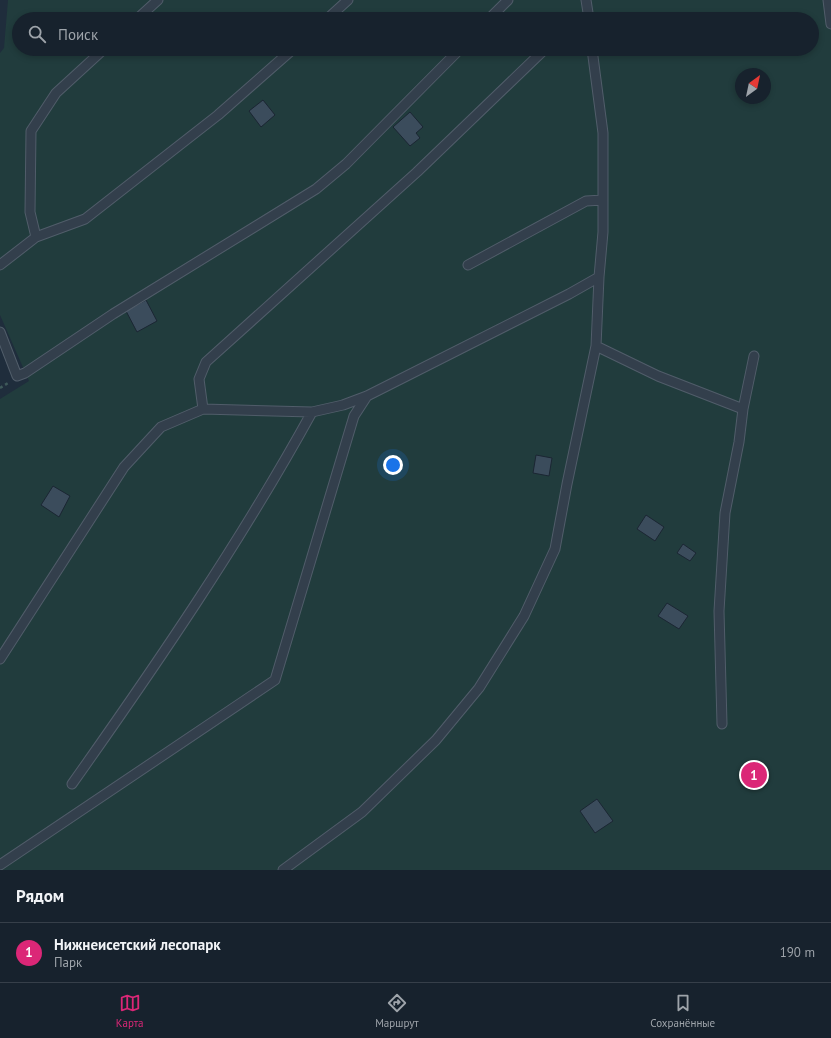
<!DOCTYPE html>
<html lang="ru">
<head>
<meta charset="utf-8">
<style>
  body { margin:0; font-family:"PT Sans",sans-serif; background:#242f39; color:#f1f3f6 }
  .compass { position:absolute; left:735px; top:68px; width:36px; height:36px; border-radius:50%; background:#17222d; box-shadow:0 2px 6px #0003; rotate:33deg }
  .you { position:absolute; left:393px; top:465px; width:14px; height:14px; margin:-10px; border:3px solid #fff; border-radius:50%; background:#1a73e8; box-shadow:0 0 0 6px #1a73e833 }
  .badge { display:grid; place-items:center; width:26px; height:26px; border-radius:50%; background:#db2777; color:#fff; font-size:13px; font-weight:700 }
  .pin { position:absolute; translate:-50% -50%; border:2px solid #fff; box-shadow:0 1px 4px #0006 }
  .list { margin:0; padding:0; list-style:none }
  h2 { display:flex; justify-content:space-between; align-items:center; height:52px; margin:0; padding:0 16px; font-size:17px }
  h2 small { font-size:13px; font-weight:400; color:#9ea4aa }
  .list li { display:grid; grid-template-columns:26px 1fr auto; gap:12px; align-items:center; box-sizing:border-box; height:60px; padding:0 16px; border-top:1px solid #363f49 }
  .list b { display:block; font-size:15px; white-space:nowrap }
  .list p { margin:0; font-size:13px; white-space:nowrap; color:#9ea4aa }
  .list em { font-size:13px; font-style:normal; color:#9ea4aa }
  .icon { flex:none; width:22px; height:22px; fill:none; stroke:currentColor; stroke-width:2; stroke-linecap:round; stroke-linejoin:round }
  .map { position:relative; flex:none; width:831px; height:870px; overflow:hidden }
  .search { position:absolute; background:#17222d; box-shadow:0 2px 6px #0003; left:12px; right:12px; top:12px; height:44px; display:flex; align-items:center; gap:10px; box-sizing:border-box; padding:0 14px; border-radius:22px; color:#9ea4aa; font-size:15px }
  .sheet { height:112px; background:#17222d }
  nav { display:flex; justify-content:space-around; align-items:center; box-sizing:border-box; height:56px; border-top:1px solid #363f49; background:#17222d; font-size:11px; color:#9ea4aa }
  nav a { display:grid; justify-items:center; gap:2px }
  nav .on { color:#db2777 }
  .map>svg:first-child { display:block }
  .green { fill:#213c3d; fill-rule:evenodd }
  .building { fill:#3b4c5c; stroke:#1b2633 }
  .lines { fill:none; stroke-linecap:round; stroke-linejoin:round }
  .lane-casing { stroke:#515d6a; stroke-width:11 }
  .path { stroke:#3f595a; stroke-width:2.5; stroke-dasharray:3 3; stroke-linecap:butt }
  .lane { stroke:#333f4c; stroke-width:9 }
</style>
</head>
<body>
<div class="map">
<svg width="831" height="870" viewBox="0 0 831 870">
  <rect width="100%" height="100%" fill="#1f2d3c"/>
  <path class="green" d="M8,0H831V870H0V399L29,381L0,315V53L4,48ZM19,19H812V49H19ZM741,74H765V98H741Z"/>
  <path class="building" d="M263,100L275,115L261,127L249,111Z
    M410,112L423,127L416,133L420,138L410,146L393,127Z
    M146,300L157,321L137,332L126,311Z
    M536,455L552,458L549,476L533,473Z
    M53,486L70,496L59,517L41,505Z
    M646,515L664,527L655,541L637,529Z
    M683,544L696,553L690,561L677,553Z
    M667,603L688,616L679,629L658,616Z
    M597,799L613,821L595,833L580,811Z"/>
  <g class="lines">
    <g class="lane-casing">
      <path id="lane" d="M586,0L589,19
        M828,0L831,24
        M137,19L158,0
        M327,19L348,0
        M489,19L508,0
        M36,237L30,212L31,131L56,93L104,49
        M0,265L36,237L85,219L218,115L293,49
        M468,265L586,201L603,200
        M0,332L17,376L25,373L113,314L316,189L346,164L460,49
        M596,346L658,376L743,409
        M203,409L199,379L206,362L417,172L545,49
        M0,659L124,467L161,427L203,409L312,412L343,405L367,396L569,294L599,277L603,232V133L592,49
        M722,724L719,611L725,513L739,442L743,409L754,356
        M72,784C157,664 241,541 312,412
        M0,865L275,680L354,416L367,396
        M283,870L362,812L436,740L479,688L524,616L555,549L567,484L596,346L599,277"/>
    </g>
    <path class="path" d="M0,388L8,383"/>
    <use href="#lane" class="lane"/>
  </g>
</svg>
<svg class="compass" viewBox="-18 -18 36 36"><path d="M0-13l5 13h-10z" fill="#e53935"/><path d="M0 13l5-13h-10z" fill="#9ea4aa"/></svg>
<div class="you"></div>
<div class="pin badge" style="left:754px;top:775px">1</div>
<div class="search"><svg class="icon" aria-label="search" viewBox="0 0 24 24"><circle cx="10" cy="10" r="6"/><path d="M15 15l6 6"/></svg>Поиск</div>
</div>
<section class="sheet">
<h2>Рядом<small></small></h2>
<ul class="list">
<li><span class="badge">1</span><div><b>Нижнеисетский лесопарк</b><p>Парк</p></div><em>190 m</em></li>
</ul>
</section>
<nav>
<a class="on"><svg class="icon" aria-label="map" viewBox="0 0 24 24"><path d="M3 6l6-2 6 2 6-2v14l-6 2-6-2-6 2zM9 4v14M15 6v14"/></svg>Карта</a>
<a><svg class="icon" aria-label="directions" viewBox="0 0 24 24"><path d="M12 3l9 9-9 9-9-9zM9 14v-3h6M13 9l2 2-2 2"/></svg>Маршрут</a>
<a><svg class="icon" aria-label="saved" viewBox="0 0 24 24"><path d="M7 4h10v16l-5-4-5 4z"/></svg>Сохранённые</a>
</nav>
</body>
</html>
